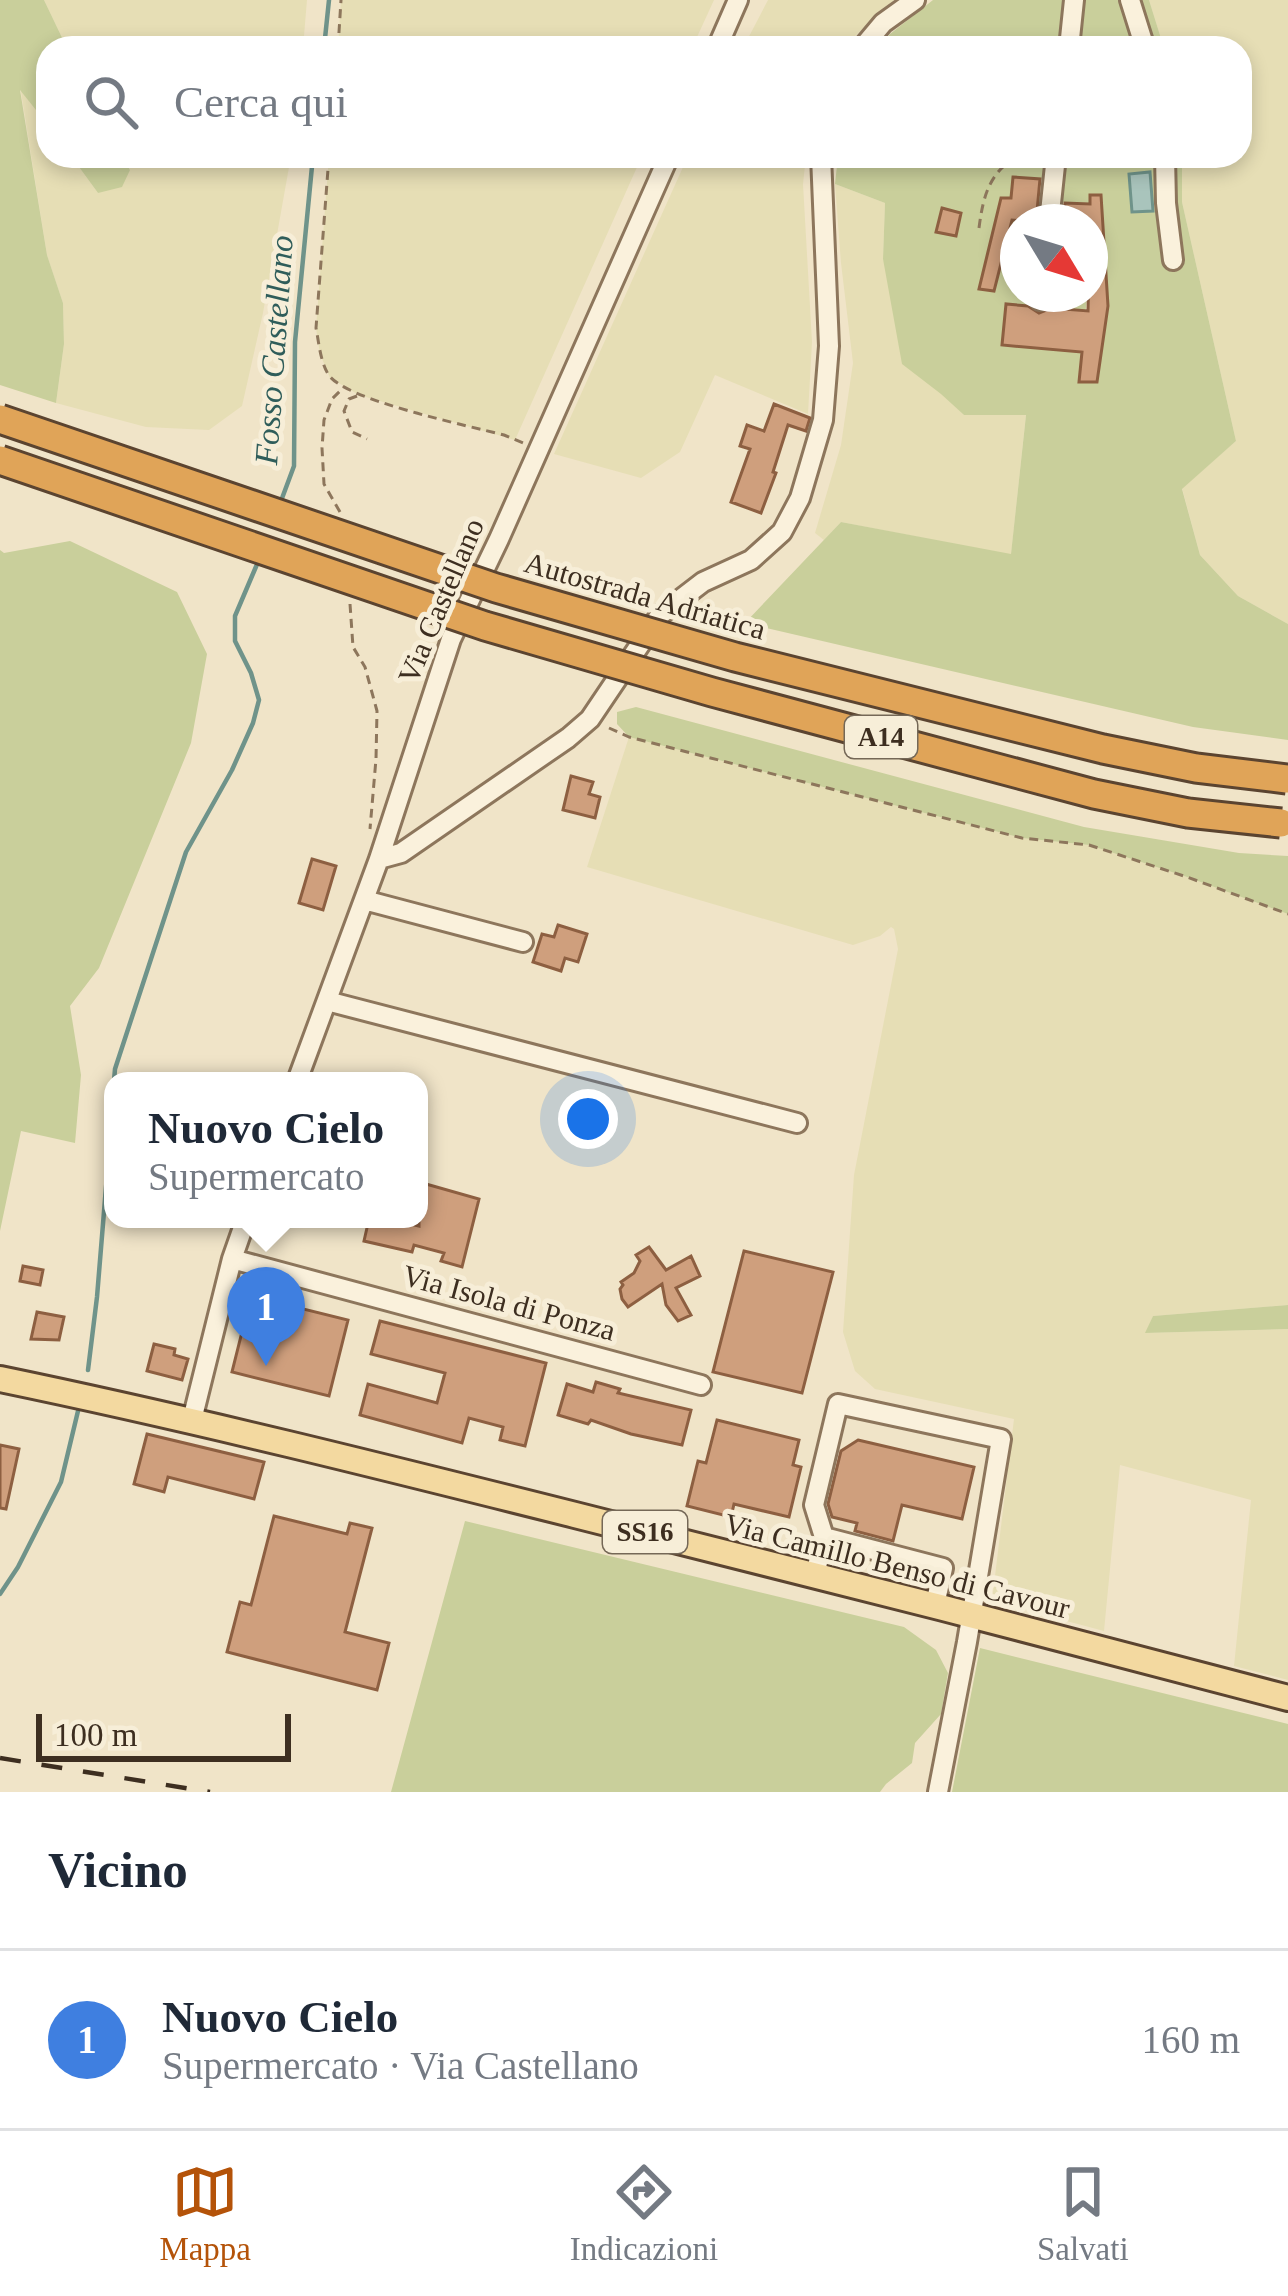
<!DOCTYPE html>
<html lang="it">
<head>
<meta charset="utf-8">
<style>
  body { margin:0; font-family:Georgia,serif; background:#f2f2f3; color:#1f2937 }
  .compass { position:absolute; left:1000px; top:204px; width:108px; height:108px; border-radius:50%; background:#fff; box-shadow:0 6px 18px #0003; rotate:128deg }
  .scale { position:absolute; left:36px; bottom:30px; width:255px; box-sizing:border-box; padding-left:12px; border:6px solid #3d2e20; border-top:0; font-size:33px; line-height:42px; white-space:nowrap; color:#3d2e20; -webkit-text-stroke:9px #f7eed8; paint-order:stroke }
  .you { position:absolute; left:588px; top:1119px; width:42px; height:42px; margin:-30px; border:9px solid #fff; border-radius:50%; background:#1a73e8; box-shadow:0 0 0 18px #1a73e833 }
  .badge { display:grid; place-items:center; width:78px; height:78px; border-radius:50%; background:#b45309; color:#fff; font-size:39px; font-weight:700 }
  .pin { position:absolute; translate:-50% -99px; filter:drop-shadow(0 3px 6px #0008) }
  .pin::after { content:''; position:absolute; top:63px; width:42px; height:36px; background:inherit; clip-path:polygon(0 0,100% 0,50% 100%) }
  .popup { position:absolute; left:104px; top:1072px; width:324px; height:156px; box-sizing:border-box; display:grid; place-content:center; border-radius:24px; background:#fff; filter:drop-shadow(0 3px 9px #0005); font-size:39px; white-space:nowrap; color:#747a83 }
  .popup b { font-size:45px; color:#1f2937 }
  .popup::after { content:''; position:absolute; left:50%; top:100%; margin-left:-24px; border:24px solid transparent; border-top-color:#fff }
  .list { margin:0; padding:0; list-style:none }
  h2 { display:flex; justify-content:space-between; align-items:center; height:156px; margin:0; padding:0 48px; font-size:51px }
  h2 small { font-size:39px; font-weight:400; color:#747a83 }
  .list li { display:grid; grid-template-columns:78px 1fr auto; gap:36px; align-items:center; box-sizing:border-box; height:180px; padding:0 48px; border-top:3px solid #e0e1e3 }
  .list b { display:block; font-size:45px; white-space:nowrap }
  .list p { margin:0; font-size:39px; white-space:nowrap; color:#747a83 }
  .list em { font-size:39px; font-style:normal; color:#747a83 }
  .icon { flex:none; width:66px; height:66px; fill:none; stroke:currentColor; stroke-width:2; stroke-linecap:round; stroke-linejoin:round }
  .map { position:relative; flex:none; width:1288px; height:1792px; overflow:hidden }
  .search { position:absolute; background:#fff; box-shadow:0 6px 18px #0003; left:36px; right:36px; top:36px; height:132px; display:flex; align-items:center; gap:30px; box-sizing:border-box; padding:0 42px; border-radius:36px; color:#747a83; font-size:45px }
  .sheet { height:336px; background:#fff }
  nav { display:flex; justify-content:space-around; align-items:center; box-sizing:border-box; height:168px; border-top:3px solid #e0e1e3; background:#fff; font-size:33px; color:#747a83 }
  nav a { display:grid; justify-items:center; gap:6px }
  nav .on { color:#b45309 }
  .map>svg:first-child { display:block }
  .farmland { fill:#e6deb5 }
  .green { fill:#c9cf9b; fill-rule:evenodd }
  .water { fill:#a9c4bc; stroke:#6f938a; stroke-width:3 }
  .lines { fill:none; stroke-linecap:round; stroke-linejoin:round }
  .stream { stroke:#6f938a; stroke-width:4.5 }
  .building { fill:#cf9f7d; stroke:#8d5f41; stroke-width:3 }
  .minor-casing { stroke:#8d765c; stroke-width:24 }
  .major-casing { stroke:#5b4430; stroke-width:30 }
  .path { stroke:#8d765c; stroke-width:3; stroke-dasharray:9 6; stroke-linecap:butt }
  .minor { stroke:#faf1dc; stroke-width:18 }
  .major { stroke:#f3d9a0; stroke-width:24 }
  .rail { stroke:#3d2e20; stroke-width:4.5; stroke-dasharray:21 21; stroke-linecap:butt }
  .highway-bridge-casing { stroke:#5b4430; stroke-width:33; stroke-linecap:butt }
  .highway-bridge { stroke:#e0a458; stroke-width:27 }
  .labels { text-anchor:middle; stroke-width:10; stroke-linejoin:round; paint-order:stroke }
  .shield { fill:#f7eed8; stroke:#756857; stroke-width:3 }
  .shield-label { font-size:27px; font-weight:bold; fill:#3d2e20 }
  .street-label { font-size:30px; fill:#3d2e20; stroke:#f7eed8 }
  .water-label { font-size:33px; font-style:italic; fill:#2f5d5a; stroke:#f7eed8 }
</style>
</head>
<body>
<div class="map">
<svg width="1288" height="1792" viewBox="0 0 1288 1792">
  <rect width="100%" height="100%" fill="#f0e4c8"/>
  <path class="farmland" d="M44,0H307L303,48H67Z
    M341,0H714L692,48H338Z
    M768,0H894L842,48H743Z
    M1149,0H1288V624L1238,596L1200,555L1182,488L1236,441L1182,202V156H1240V48H1164Z
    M20,86L48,125V156H71L98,193L130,170L122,156H291L263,313L242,406L209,430L146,427L56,403L64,344L63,303L47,255Z
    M329,156H642L515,440L359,395L330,378L320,354L316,328Z
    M688,156H806L803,184L812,342L808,414L715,375L680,452L641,478L554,454Z
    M835,184L885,203L883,259L942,394L964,415L1026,414L1011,555L841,522L824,540L815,533L841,445L853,363L841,263Z
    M629,737L1022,838L1089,845L1187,877L1288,914V1305L1153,1316L1146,1333L1288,1329V1680L1234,1666L1251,1500L1120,1465L1104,1631L992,1601L1014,1419L875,1389L855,1371L843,1332L854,1175L898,949L894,929L891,927L880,936L853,945L587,867Z"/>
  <path class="green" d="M0,0H44L67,48H48V125L20,90L47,255L63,303L64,344L56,403L0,385Z
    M933,0H1149L1164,48H879L890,34Z
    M71,156H122L130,170L122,187L98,193Z
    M838,156H1182V202L1236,441L1182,489L1200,555L1238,596L1288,624V740L1193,727L745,623L841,522L1011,554L1026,415H964L941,394L902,364L883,259L885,203L835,184ZM1014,178L1045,180L1044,197L1012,194ZM1001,198L1101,205L1080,382L1087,294H1018V222H1033L1012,220L994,291L980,288ZM1006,304L1069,309L1066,350L1003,345Z
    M70,541L177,592L207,654L191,743L99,968L70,1006L81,1075L75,1143L21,1131L0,1231V550L4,553Z
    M636,707L1084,827L1239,853L1288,856V914L1187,877L1089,845L1022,838L629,737L617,724V712Z
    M1288,1305V1329L1145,1333L1153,1316Z
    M465,1521L904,1627L936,1650L948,1673L941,1714L915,1743L912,1763L886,1784L880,1792H391Z
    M980,1648L1288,1724V1792H952Z"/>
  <path class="water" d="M1150,172L1153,211L1132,212L1129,174Z"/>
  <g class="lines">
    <path class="stream" d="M324,48L329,0
      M281,501L294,466L295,342L313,156
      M114,1081L115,1069L186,852L232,770L253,723L259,700L251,673L235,641V616L258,562
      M88,1370L97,1297L113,1102
      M0,1594L18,1567L61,1482L78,1411"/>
  </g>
  <path class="building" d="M1013,177L1040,179L1036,222L1012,220L994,291L979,289L1001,198H1011Z
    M1090,195H1101L1108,306L1097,382H1079L1082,352L1002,345L1006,304L1028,306L1039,313L1051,308L1088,311L1090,222H1063L1065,203L1090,204Z
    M942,208L961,213L956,236L936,232Z
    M774,404L810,418L806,431L788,425L773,472L776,473L761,513L731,502L750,449L740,446L747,425L764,431Z
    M571,776L593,782L589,794L600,797L595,818L563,810Z
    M312,859L336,866L323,910L299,903Z
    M558,925L587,934L578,962L565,958L561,971L533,962L542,934L554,937Z
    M419,1182L479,1199L462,1267L441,1261L444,1253L414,1245L412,1252L364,1241L369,1219H389L419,1226Z
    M649,1247L666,1270L691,1256L700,1276L676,1288L691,1315L678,1321L666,1305L662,1284L628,1307L622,1299L620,1289L623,1285L621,1282L634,1273L640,1261L636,1255Z
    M744,1251L833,1272L802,1393L713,1372Z
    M23,1266L43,1270L40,1285L20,1281Z
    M251,1296L348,1320L329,1396L232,1372Z
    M37,1312L64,1317L59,1340L31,1339Z
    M380,1321L546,1363L525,1446L500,1440L503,1427L469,1418L462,1443L360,1415L368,1384L437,1403L445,1373L371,1354Z
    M154,1344L175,1349L174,1355L188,1359L182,1380L147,1371Z
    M596,1382L620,1389L618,1393L691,1410L682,1445L631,1434L591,1420L588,1424L558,1415L567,1384L593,1392Z
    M717,1420L799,1440L793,1465L801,1467L789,1517L734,1504L731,1517L687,1506L698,1461L706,1463Z
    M147,1434L264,1462L254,1499L168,1477L164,1492L134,1484Z
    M858,1440L974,1467L962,1519L902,1505L893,1541L855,1531L857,1523L832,1517L828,1504L841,1451Z
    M0,1445L19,1449L6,1509L0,1508Z
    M274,1516L347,1534L350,1523L372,1528L345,1632L389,1643L377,1690L227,1652L240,1602L251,1605Z"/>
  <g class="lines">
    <g class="minor-casing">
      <path id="minor" d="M1130,0L1145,48
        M717,48L738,0
        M862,48L883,23L915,0
        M1069,48L1074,0
        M1165,156L1166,203L1173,260
        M1049,222L1056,156
        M1040,300L1041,294
        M379,859L401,853L568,738L590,719L660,615L703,582L751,560L782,532L800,498L823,420L829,346L821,156
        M364,900L523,942
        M327,1001L797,1123
        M297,1081L379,859L451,639L499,539L669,156
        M232,1259L701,1385
        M192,1420L232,1259L246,1219
        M824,1537L943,1568L935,1605
        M815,1575L824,1537L814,1505L838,1404L1001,1439L967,1642L938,1792"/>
    </g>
    <g class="major-casing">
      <path id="major" d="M0,1379C193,1419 384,1467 575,1515C813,1574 1051,1635 1288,1698"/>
    </g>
    <path class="path" d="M338,48L341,0
      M329,156L316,328C319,343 320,360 328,374C343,400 470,426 504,435L523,443
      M979,228C983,197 989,171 1019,156
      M357,396L349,399L344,411L352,432L367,439
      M340,512L324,484L322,448L324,420L332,399L345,386
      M350,604L353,647L365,667L377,711L376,759L370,829
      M609,728L629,737L1022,838L1089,845L1187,877L1288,914"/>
    <use href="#minor" class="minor"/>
    <use href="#major" class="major"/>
    <path class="rail" d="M0,1758L210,1792"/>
    <g class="highway-bridge-casing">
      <path id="highway-bridge" d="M0,419L496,588L735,657L1103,749L1196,768L1287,779
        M0,460L485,626L712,692L1094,794L1188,813L1281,823"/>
    </g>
    <use href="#highway-bridge" class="highway-bridge"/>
  </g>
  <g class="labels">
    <g class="shield">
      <rect x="845" y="716" width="72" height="42" rx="9"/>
      <rect x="603" y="1511" width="84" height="42" rx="9"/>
    </g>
    <g class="shield-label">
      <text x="881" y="746">A14</text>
      <text x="645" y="1541">SS16</text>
    </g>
    <g class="street-label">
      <text transform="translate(645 596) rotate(16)" y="10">Autostrada Adriatica</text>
      <text transform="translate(441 601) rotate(-67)" y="10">Via Castellano</text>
      <text transform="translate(509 1303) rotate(15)" y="10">Via Isola di Ponza</text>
      <text transform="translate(897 1566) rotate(14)" y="10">Via Camillo Benso di Cavour</text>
    </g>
    <g class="water-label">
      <text transform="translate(273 350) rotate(-86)" y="12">Fosso Castellano</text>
    </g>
  </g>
</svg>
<svg class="compass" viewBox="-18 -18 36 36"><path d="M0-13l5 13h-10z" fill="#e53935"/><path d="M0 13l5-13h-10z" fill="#747a83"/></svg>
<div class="scale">100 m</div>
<div class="you"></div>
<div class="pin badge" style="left:266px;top:1366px;background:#3f7fe0">1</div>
<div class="popup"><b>Nuovo Cielo</b>Supermercato</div>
<div class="search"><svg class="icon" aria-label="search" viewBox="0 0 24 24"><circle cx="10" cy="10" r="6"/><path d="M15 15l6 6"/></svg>Cerca qui</div>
</div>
<section class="sheet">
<h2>Vicino<small></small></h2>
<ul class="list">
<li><span class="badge" style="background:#3f7fe0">1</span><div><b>Nuovo Cielo</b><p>Supermercato · Via Castellano</p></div><em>160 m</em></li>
</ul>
</section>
<nav>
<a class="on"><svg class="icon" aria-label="map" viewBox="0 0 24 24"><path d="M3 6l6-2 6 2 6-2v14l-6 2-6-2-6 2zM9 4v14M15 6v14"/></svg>Mappa</a>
<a><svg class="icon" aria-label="directions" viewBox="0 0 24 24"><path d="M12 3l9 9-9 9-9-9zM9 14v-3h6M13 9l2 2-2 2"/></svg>Indicazioni</a>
<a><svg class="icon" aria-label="saved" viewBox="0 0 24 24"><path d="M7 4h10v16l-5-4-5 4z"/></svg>Salvati</a>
</nav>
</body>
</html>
